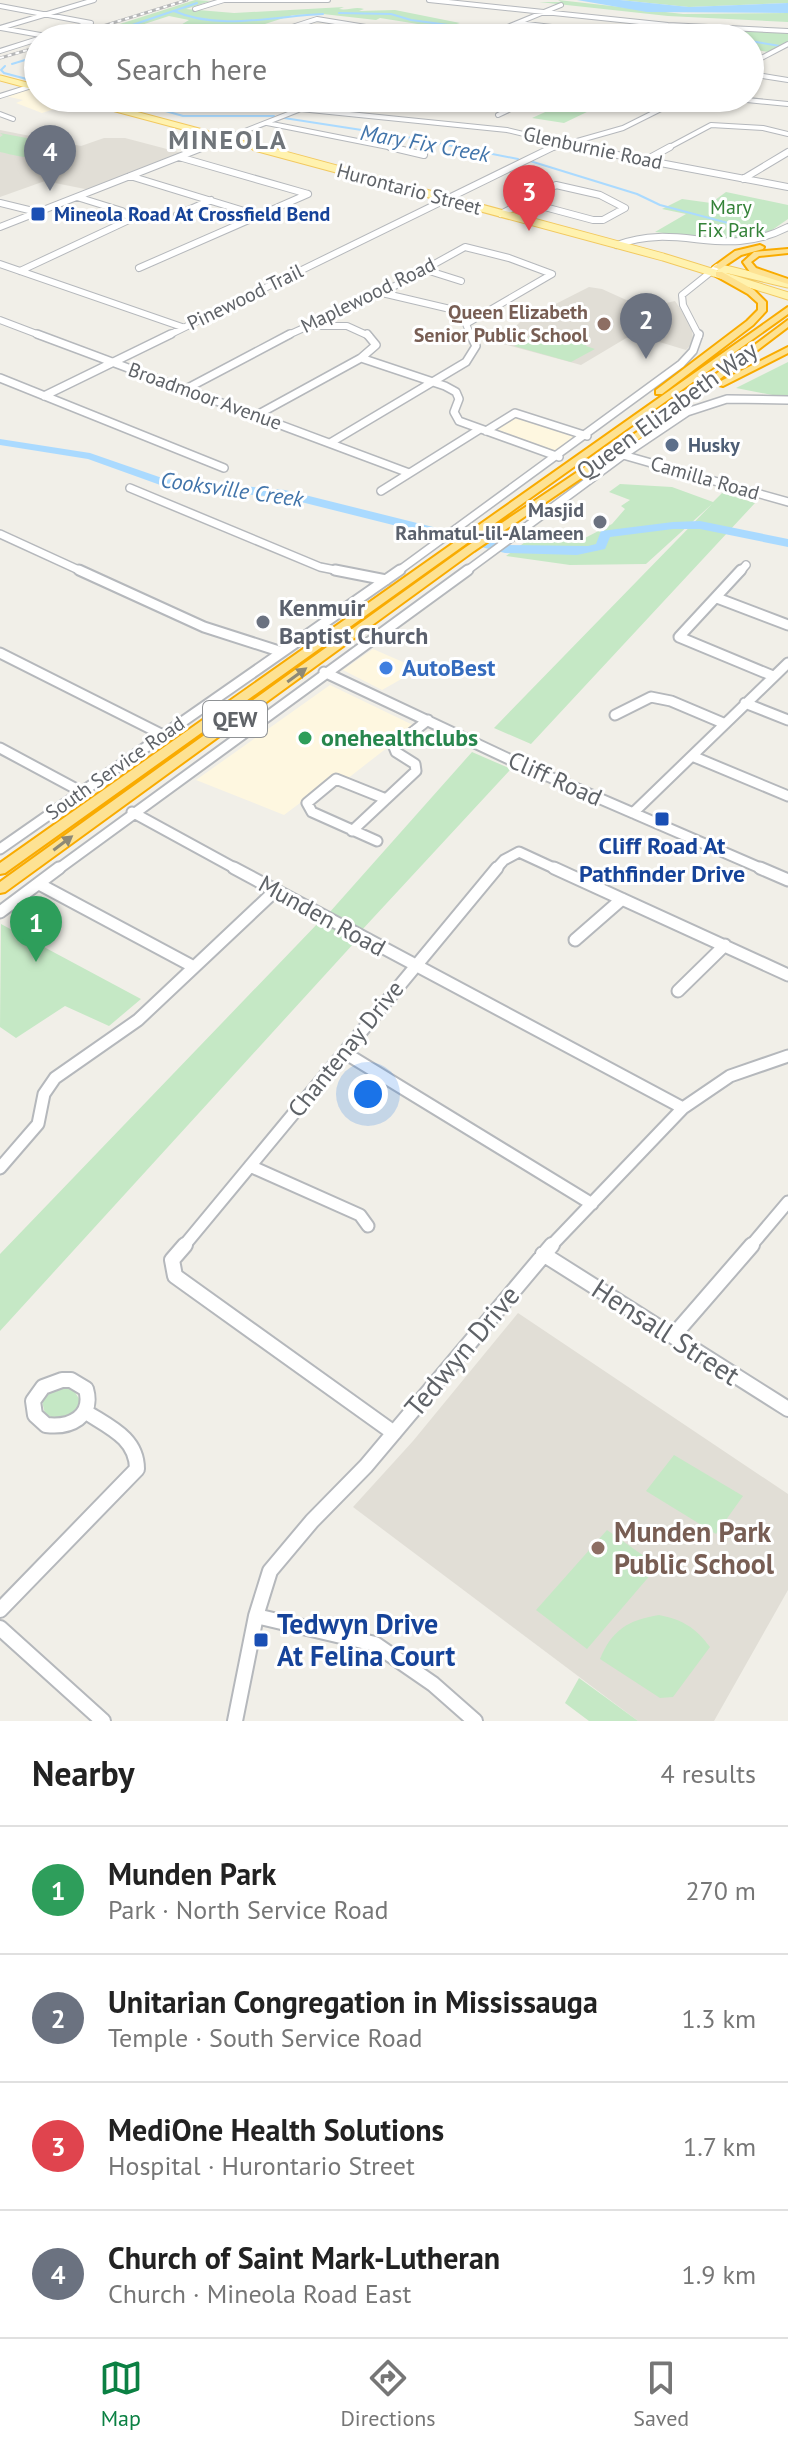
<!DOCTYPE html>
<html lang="en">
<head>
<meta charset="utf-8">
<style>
  body { margin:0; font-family:"PT Sans",sans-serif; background:#f6f6f6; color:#222 }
  .you { position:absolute; left:368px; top:1094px; width:28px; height:28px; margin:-20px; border:6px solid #fff; border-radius:50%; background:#1a73e8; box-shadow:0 0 0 12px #1a73e833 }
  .badge { display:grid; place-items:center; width:52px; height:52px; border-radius:50%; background:#0b8043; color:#fff; font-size:26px; font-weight:700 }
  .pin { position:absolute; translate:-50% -66px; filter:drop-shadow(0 2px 4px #0008) }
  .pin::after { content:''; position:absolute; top:42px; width:28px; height:24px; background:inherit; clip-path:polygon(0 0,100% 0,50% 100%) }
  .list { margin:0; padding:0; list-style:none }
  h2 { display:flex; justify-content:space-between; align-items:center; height:104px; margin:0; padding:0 32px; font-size:34px }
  h2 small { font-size:26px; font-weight:400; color:#767676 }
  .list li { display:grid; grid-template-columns:52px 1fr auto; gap:24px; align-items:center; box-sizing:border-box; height:128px; padding:0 32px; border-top:2px solid #e0e0e0 }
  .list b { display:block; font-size:30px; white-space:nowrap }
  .list p { margin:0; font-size:26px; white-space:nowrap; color:#767676 }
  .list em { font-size:26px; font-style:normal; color:#767676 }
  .icon { flex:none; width:44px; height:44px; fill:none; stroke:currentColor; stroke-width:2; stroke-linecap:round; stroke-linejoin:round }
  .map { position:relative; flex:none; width:788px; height:1721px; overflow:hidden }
  .search { position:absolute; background:#fff; box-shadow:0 2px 6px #0004; left:24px; right:24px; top:24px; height:88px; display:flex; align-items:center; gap:20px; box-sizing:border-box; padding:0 28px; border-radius:44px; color:#767676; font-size:30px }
  .sheet { height:616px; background:#fff }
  nav { display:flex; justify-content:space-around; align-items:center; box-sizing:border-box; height:112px; border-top:2px solid #e0e0e0; background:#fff; font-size:22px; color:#767676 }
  nav a { display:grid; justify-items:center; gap:4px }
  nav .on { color:#0b8043 }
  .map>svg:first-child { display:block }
  .commercial { fill:#fef7e0 }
  .education { fill:#e1ded6 }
  .green { fill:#c5e8c5 }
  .water { fill:#aadaff }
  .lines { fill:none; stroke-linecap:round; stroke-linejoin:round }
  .stream { stroke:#aadaff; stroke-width:2 }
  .river { fill:#aadaff; fill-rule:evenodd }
  .minor-far5-casing { stroke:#b5b8bc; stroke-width:6 }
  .minor-far4-casing { stroke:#b5b8bc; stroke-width:8 }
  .minor-far3-casing { stroke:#b5b8bc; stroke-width:10 }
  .minor-far2-casing { stroke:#b5b8bc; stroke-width:13 }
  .minor-far1-casing { stroke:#b5b8bc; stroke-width:15 }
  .minor-casing { stroke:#b5b8bc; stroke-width:18 }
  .major-far1-casing { stroke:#f2c960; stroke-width:7 }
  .major-casing { stroke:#f2c960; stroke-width:9 }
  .highway-casing { stroke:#f9ab00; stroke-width:4 }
  .minor-far5 { stroke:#fff; stroke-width:4 }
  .minor-far4 { stroke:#fff; stroke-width:6 }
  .minor-far3 { stroke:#fff; stroke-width:7 }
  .minor-far2 { stroke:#fff; stroke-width:9 }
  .minor-far1 { stroke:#fff; stroke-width:11 }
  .minor { stroke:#fff; stroke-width:14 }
  .major-far1 { stroke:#fff2af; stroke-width:5 }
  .major { stroke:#fff2af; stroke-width:7 }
  .highway { fill:#fde293; fill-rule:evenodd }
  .rail-casing { stroke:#b6b7b8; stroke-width:3 }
  .rail { stroke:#fff; stroke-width:2; stroke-dasharray:4; stroke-linecap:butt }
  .oneway { fill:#8e8975 }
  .transit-dot { fill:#1a4fb4; stroke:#fff; stroke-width:3 }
  .education-dot { fill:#8d6e63; stroke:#fff; stroke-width:3 }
  .service-dot { fill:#5c6f8a; stroke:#fff; stroke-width:3 }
  .worship-dot { fill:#6b7280; stroke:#fff; stroke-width:3 }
  .shop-dot { fill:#3f7fe0; stroke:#fff; stroke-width:3 }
  .leisure-dot { fill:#2e9e5b; stroke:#fff; stroke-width:3 }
  .labels { text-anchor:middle; stroke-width:6; stroke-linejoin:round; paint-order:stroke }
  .far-street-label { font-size:20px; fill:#5f6368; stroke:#fff }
  .far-park-label { font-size:20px; fill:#348238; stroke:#fff }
  .far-transit-label { font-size:20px; font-weight:bold; fill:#164399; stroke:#fff; text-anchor:start }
  .far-education-label { font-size:20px; font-weight:bold; fill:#785e54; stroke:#fff; text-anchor:end }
  .far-service-label { font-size:20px; font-weight:bold; fill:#4e5e75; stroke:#fff; text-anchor:start }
  .far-worship-label { font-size:20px; font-weight:bold; fill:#5b616d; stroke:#fff; text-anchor:end }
  .far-water-label { font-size:22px; font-style:italic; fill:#4174aa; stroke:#fff }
  .shield { fill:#fff; stroke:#8f9295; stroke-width:2 }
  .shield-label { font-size:22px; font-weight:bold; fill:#5f6368 }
  .street-label { font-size:24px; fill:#5f6368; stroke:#fff }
  .worship-label { font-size:24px; font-weight:bold; fill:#5b616d; stroke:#fff; text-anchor:start }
  .shop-label { font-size:24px; font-weight:bold; fill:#366cbe; stroke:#fff; text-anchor:start }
  .leisure-label { font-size:24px; font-weight:bold; fill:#27864d; stroke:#fff; text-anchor:start }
  .transit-label { font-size:24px; font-weight:bold; fill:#164399; stroke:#fff }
  .far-district-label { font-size:26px; font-weight:bold; letter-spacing:2px; fill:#70757a; stroke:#fff }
  .near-street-label { font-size:28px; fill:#5f6368; stroke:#fff }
  .near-education-label { font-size:28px; font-weight:bold; fill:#785e54; stroke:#fff; text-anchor:start }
  .near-transit-label { font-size:28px; font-weight:bold; fill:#164399; stroke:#fff; text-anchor:start }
</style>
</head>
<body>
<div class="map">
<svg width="788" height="1721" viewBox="0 0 788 1721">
  <rect width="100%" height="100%" fill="#f1efe8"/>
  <path class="commercial" d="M28,89L38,91V98H62L77,102L42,113L16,103L23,100L5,96Z
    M512,411L587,434L558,454L483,429Z
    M373,649L419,669L382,690L343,670Z
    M330,685L415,726L347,779L336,776L284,815L196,780Z"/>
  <path class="education" d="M0,130L81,146L104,138H125L182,153L90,190L45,181L0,197Z
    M589,287L602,289L644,308L675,301L692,326L693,343L686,350L633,334L581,365L485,339V337L507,335L520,322Z
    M518,1313L788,1494V1590L714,1721H638L353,1507L413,1441Z"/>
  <path class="green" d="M195,0L210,1L186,9L234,13L344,7L339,9C348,11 355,6 364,9L359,11L395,10L460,23L443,28L380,18L376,20L323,14L293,15L228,36L179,26L189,20L169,16L101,38H76Z
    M558,0L683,14L788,13V22L668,16L539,2H561Z
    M620,0H788V3L689,7Z
    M733,28L788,32V42L768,52L750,49V38H715Z
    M576,98H616L564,123L532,118Z
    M0,133L64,145L67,150C48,164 22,157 0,152V137L3,135Z
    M726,192L788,205V219L762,237L745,242L655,232L686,214L662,209L682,199L711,203Z
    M537,333L588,342L586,346L595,349L571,362L514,346Z
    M788,362V398L736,388Z
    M620,484L672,487L713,502L722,493L755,503L531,744L494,728L712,504L646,564L570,565L506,556L543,529L581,540L612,524L625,509L621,506L630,500L609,492Z
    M472,752L511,769L361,931L329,913Z
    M320,921L355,942L0,1331V1254Z
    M1,924L141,999L109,1026L65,1006L16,1038L0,1027Z
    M61,1387L73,1389L81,1402C76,1418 59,1423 45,1414L42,1401L49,1392Z
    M674,1455L743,1496L716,1534L646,1491Z
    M607,1530L658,1566L587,1649L536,1610Z
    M659,1615C683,1620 695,1627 710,1647L673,1697L660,1698L600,1659C612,1630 628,1620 659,1615Z
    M579,1678L638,1721H589L565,1703Z"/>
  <path class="water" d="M577,0H620L689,7L788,3V13L647,12Z"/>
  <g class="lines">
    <path class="stream" d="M174,11C219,31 275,16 323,14
      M339,13L391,14L411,20L493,31
      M502,32L558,38
      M94,38L197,3
      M750,41L780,46
      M12,64L38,56
      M5,66L1,70L4,73L38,82
      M93,98L148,106L183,116H274
      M284,118L407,137L518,159
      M530,161L637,194L660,205L766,233"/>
    <path class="river" d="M0,439L90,453L165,479L285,490L505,545L588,546L596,544L601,531L673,522L700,521L788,539V547L700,529H673L610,537L605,549L577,555L505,553L285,498L163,486L88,459L0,445Z"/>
    <g class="minor-far5-casing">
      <path id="minor-far5" d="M220,0H328
        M429,0L668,25L788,31
        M0,6L91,23
        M195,9L224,0
        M518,23L611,34
        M0,28L94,0
        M1,28L46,36
        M277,33L305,38
        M41,38L89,23
        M107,38L132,33L162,38
        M258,38L317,19L433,38
        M481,38L561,5
        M667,38L691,27
        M0,51L38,39
        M750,64L788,44
        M750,74L788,80
        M0,96L38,84
        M143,98L193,108L225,98
        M400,98L514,107
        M727,98L788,104
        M300,109L507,130L586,149
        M0,114L13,119
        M498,115L534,98
        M267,123L398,149
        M199,149L329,98
        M549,149L623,128L683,98
        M666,149L711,125L763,128L788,134"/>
    </g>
    <g class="minor-far4-casing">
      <path id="minor-far4" d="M390,147L424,155
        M575,147L788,187
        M179,157L308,194
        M646,160L670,147
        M130,176L257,215
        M743,179L788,152
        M0,203L37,212
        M501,214L556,185L600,195L625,208L603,220H593L526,202
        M177,215L211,200
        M0,227L204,147
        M617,245C681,221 723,261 788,227
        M0,264L182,327
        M139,268L308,194
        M423,269L461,281
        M20,271L131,219L122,211L77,197
        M382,293L480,316
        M0,320L42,336
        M309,326H347L369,336
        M167,336L553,147
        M286,336L382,293L465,247L509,258L552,274L466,324L471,336
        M699,336L683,305L682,295L717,267"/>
    </g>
    <g class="minor-far3-casing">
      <path id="minor-far3" d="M37,334L409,473
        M361,358L445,386L456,392L459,399L454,412L459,421L559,457
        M0,378L224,468
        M186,389L290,334
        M44,396L171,334
        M257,415L361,358L376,345L367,334
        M486,431L515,413L587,436
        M330,443L466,362L476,346L470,334
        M623,455L788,502
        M130,488L320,567L345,572
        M381,491L480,429
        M0,534L83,572
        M397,572L681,364L693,351L699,334
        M465,572L626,453L687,412L727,399L788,400
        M740,572L746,565"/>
    </g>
    <g class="minor-far2-casing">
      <path id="minor-far2" d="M79,570L204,627L282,652
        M335,570L386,580
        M741,570L679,637L773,676
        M717,598L788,625
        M0,653L163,735
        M324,672L513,761L765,870
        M745,703L788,720
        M615,715L651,697L671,701L723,723
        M0,748L82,792
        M692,756L788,796
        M132,812L238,870
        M633,813L788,663
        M352,831L416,771L415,764L396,752L394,747L428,720
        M377,841L312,812L307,803L336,779L386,799
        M0,849L400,570
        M57,870L468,570
        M495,870L504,860L519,852L558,870"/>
    </g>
    <g class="minor-far1-casing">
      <path id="minor-far1" d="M234,868L683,1108
        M554,868L788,975
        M760,868L788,880
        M39,884L194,967
        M0,912L59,868
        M575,940L622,899
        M678,991L725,945
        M345,1053L592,1204
        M250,1166L360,1215L368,1226
        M0,1168L38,1124L44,1094L55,1078L138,1020L276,890
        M183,1247L497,868
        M550,1247L683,1108L730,1076L788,1056
        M750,1247L788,1202"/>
    </g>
    <g class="minor-casing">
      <path id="minor" d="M185,1245L172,1260L175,1276L394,1433
        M543,1254L788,1409
        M673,1336L752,1245
        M62,1380H71L86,1389C94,1417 70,1428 46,1425L35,1415L33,1401L43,1387Z
        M0,1610L137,1469C137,1438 109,1427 86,1412
        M256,1616L375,1644L433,1684L475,1721
        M0,1628L103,1721
        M235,1721L256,1616L270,1571L312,1521L366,1466L552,1245"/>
    </g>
    <g class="major-far1-casing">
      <path id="major-far1" d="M0,78L38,88
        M75,98L206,133
        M200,132L263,149"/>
    </g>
    <g class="major-casing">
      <path id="major" d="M255,147L663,257L788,296
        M721,268L788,284"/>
    </g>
    <g class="highway-casing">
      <path id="highway" d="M760,245L764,247L763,249L741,255L720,269L713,267L735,251Z
        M788,249V253L759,256L751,262L756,268L788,279V284L750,272L743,262L754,252Z
        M716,272H722L754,290L766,302V311L753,325L662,394H656V390L747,321L758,310V303L748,294L716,276Z
        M788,307V314L5,873L0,874V863Z
        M788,320V327L658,426L474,551L5,892L0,893V882L466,547L652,422Z
        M788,347V353L723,386L715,384Z"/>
    </g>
    <use href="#minor-far5" class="minor-far5"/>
    <use href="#minor-far4" class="minor-far4"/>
    <use href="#minor-far3" class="minor-far3"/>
    <use href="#minor-far2" class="minor-far2"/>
    <use href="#minor-far1" class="minor-far1"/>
    <use href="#minor" class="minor"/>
    <use href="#major-far1" class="major-far1"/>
    <use href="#major" class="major"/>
    <use href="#highway" class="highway"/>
    <g class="rail-casing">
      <path id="rail" d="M64,38L187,0
        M0,58L38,47"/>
    </g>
    <use href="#rail" class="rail"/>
  </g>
  <defs><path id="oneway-solid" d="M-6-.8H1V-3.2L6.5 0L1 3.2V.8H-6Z" transform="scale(2)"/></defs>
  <g class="oneway">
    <use href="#oneway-solid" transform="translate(297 675) rotate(-36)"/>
    <use href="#oneway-solid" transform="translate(63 843) rotate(-37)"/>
  </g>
  <g class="transit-dot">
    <rect x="30" y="206" width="16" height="16" rx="4"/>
    <rect x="654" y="811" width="16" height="16" rx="4"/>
    <rect x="253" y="1632" width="16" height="16" rx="4"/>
  </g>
  <g class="education-dot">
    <circle cx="604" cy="324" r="8"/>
    <circle cx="598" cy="1548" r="8"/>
  </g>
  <circle class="service-dot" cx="672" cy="445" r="8"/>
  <g class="worship-dot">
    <circle cx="600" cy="522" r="8"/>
    <circle cx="263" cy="622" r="8"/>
  </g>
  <circle class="shop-dot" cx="386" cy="668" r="8"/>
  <circle class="leisure-dot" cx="305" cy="738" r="8"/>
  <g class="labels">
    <g class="far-street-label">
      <text transform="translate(593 148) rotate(12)" y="7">Glenburnie Road</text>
      <text transform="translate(409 189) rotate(15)" y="7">Hurontario Street</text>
      <text transform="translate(368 295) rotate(-26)" y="7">Maplewood Road</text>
      <text transform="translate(245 297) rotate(-26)" y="7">Pinewood Trail</text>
      <text transform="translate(205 396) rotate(20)" y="7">Broadmoor Avenue</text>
      <text transform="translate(705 478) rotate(16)" y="7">Camilla Road</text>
      <text transform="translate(115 768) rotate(-35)" y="7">South Service Road</text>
    </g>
    <g class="far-park-label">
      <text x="731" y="214">Mary<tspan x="731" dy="23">Fix Park</tspan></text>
    </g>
    <g class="far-transit-label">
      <text x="54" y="221">Mineola Road At Crossfield Bend</text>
    </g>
    <g class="far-education-label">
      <text x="588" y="319">Queen Elizabeth<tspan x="588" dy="23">Senior Public School</tspan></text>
    </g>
    <g class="far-service-label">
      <text x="688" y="452">Husky</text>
    </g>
    <g class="far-worship-label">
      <text x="584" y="517">Masjid<tspan x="584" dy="23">Rahmatul-lil-Alameen</tspan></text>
    </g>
    <g class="far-water-label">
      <text transform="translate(425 143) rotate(10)" y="8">Mary Fix Creek</text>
      <text transform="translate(232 489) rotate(8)" y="8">Cooksville Creek</text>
    </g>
    <rect class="shield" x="203" y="701" width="64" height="36" rx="6"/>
    <g class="shield-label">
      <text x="235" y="727">QEW</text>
    </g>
    <g class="street-label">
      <text transform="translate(667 411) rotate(-36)" y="8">Queen Elizabeth Way</text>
      <text transform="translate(555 779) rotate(24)" y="8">Cliff Road</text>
      <text transform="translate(322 916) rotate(29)" y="8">Munden Road</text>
      <text transform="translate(346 1049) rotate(-51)" y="8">Chantenay Drive</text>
    </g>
    <g class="worship-label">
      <text x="279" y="616">Kenmuir<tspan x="279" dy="28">Baptist Church</tspan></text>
    </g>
    <g class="shop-label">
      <text x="402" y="676">AutoBest</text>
    </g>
    <g class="leisure-label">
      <text x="321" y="746">onehealthclubs</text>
    </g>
    <g class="transit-label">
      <text x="662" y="854">Cliff Road At<tspan x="662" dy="28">Pathfinder Drive</tspan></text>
    </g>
    <g class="far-district-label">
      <text x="228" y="149">MINEOLA</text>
    </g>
    <g class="near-street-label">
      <text transform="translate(666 1332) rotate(33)" y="10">Hensall Street</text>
      <text transform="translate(462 1351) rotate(-50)" y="10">Tedwyn Drive</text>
    </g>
    <g class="near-education-label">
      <text x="614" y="1542">Munden Park<tspan x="614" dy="32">Public School</tspan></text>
    </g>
    <g class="near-transit-label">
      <text x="277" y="1634">Tedwyn Drive<tspan x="277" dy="32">At Felina Court</tspan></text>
    </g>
  </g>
</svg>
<div class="you"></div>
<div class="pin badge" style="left:36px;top:962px;background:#2e9e5b">1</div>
<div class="pin badge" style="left:646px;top:359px;background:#6b7280">2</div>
<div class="pin badge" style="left:529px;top:231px;background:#e0444e">3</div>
<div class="pin badge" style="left:50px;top:191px;background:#6b7280">4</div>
<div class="search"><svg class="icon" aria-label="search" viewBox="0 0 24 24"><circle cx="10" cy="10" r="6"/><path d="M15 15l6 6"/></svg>Search here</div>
</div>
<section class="sheet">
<h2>Nearby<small>4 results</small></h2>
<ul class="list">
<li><span class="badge" style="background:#2e9e5b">1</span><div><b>Munden Park</b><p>Park · North Service Road</p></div><em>270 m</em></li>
<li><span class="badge" style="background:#6b7280">2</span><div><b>Unitarian Congregation in Mississauga</b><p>Temple · South Service Road</p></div><em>1.3 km</em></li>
<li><span class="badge" style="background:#e0444e">3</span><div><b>MediOne Health Solutions</b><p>Hospital · Hurontario Street</p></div><em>1.7 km</em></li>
<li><span class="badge" style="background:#6b7280">4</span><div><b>Church of Saint Mark-Lutheran</b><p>Church · Mineola Road East</p></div><em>1.9 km</em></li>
</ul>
</section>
<nav>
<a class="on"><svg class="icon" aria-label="map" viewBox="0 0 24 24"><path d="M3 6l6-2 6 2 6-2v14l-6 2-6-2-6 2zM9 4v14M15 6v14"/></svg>Map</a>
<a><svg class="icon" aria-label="directions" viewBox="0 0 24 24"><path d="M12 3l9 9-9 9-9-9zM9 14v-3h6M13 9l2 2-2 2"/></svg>Directions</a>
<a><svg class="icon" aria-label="saved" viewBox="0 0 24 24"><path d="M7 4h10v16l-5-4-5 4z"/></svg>Saved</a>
</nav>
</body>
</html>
